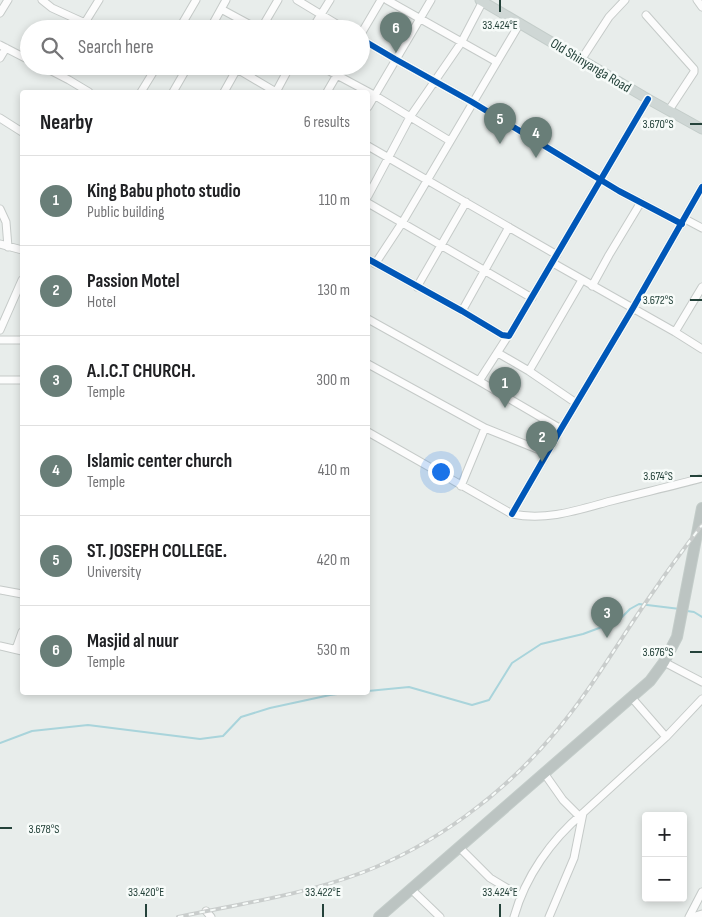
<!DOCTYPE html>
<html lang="en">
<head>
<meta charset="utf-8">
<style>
  body { margin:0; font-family:"Sofia Sans Condensed",sans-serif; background:#f2f2f2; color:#202124 }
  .controls { position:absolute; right:15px; bottom:15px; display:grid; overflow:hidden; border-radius:5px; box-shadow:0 2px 8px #0003 }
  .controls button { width:45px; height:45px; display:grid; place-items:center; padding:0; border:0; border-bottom:1px solid #e0e0e0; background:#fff; color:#202124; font:25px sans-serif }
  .you { position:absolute; left:440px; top:471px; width:18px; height:18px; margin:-12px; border:4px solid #fff; border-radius:50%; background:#1a73e8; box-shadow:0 0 0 8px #1a73e833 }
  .badge { display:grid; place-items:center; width:32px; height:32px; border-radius:50%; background:#697e78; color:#fff; font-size:16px; font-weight:700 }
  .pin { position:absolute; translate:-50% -41px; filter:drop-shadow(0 1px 2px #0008) }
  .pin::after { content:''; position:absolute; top:26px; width:18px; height:15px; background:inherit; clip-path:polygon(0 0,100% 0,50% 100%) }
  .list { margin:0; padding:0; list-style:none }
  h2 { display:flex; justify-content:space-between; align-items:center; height:65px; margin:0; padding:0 20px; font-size:21px }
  h2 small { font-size:16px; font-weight:400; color:#757577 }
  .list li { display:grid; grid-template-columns:32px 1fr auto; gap:15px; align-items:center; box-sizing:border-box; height:90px; padding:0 20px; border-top:1px solid #e0e0e0 }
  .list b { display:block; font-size:19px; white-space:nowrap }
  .list p { margin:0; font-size:16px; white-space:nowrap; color:#757577 }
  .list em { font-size:16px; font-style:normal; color:#757577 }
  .icon { flex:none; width:28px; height:28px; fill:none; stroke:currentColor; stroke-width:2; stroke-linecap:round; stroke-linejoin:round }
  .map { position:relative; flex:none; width:702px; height:917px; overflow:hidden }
  .search { position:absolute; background:#fff; box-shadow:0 2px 8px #0003; left:20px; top:20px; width:350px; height:55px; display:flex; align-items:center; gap:12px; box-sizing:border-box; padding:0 18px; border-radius:28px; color:#757577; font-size:19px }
  .panel { position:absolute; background:#fff; box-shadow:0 2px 8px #0003; left:20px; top:90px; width:350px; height:605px; border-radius:5px }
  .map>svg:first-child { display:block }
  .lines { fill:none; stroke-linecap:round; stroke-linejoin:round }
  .stream { stroke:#a9d4db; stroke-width:2 }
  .minor-casing { stroke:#c5cac8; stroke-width:9 }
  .major-casing { stroke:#c3ccc9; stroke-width:11 }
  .highway-casing { stroke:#c3ccc9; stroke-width:12 }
  .minor { stroke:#fcfcfc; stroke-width:7 }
  .major { stroke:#cfd7d5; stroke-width:9 }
  .highway { stroke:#bcc4c2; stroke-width:10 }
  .rail-casing { stroke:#c9cdcc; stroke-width:4 }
  .rail { stroke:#f7fbf9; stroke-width:2; stroke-dasharray:5.5; stroke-linecap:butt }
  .cycleway-casing { stroke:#f7fbf9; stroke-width:9 }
  .cycleway { stroke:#0057b8; stroke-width:6 }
  .ticks { fill:none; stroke:#24423a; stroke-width:2 }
  .labels { text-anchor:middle; stroke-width:5; stroke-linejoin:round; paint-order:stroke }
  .street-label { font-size:14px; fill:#24423a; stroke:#f7fbf9 }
  .ticks-label { font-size:12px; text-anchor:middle; fill:#24423a; stroke:#f7fbf9; stroke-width:5; stroke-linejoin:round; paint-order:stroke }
</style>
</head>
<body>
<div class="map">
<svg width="702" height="917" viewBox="0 0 702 917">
  <rect width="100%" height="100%" fill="#e8edeb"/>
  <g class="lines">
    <path class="stream" d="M687,611L694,612L702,617
      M368,691L409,687L472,705L489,700L512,663L541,644L583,634L618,621L630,609L639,604L680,609
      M0,743L32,731L88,725L200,739L223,736L241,717L270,708L330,695L352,692"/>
    <g class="minor-casing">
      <path id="minor" d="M42,0L52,8L85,23
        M297,0L345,29
        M387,0L497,62
        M697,0L702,7
        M221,9L258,29
        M0,13L8,0
        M646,15L694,69V72L669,110
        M81,29L99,0
        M179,29L196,0
        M210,29L226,0
        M261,29L278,0
        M312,29L330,0
        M361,34L381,0
        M361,39L395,59L472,102L619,191L682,224
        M0,45L29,60
        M0,58L6,48
        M581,60L609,17L625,0
        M42,66L69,80L89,92
        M232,66L276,92
        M320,66L374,95L450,141
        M141,92L157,66
        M173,92L188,66
        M224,92L238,67
        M276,92L290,66
        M327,92L342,66
        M368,107L431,0
        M0,118L22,132
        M368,146L557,255
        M368,196L410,117L461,43L483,1
        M368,203L532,298
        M0,209L6,222L8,247
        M685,219L702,228
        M0,244L22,250
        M368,259L462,311L502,335L509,336L648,99
        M553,263L675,332L702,349
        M375,264L402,223L520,23
        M592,286L609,255L641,202
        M417,287L466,202
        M462,311L509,227
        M368,319L479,381L561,429
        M0,330L22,280
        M675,332L702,287
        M0,340H22
        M498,353L529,371L576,403
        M368,364L485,428L547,453
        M529,371L582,280
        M0,380H22
        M479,381L508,336
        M368,432L512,514C547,521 578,510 611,501C642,493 672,486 702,478
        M461,486L485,428
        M512,514L561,429L633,308L702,187
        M0,590L22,594
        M0,646L22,651
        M16,649L22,632
        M664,662L702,682
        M632,698L666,737
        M544,773L563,800L579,816
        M459,847L490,878L520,896
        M411,889L440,917
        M206,911L211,917
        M514,917C525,877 551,840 583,813
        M549,917L574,858L583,813L666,737L702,699
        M689,917L702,892
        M692,917L702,914"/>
    </g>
    <g class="major-casing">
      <path id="major" d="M480,0L648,99L702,129"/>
    </g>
    <g class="highway-casing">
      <path id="highway" d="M379,917L650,681L664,662L677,637L702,508"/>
    </g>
    <use href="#minor" class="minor"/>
    <use href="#major" class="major"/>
    <use href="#highway" class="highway"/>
    <g class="rail-casing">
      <path id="rail" d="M178,917C239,904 302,895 361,873C435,845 502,795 553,735C591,691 619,640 653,592C668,570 685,547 702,525"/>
    </g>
    <use href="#rail" class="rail"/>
    <g class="cycleway-casing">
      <path id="cycleway" d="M361,39L395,59L472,102L619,191L682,224
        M368,259L462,311L502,335L509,336L648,99
        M512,514L561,429L633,308L702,187"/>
    </g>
    <use href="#cycleway" class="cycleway"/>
  </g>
  <path class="ticks" d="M500,0V12M690,124H702M690,300H702M690,476H702M690,652H702M0,828H12M146,904V917M323,904V917M500,904V917"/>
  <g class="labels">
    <g class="street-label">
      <text transform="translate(591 65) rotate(31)" y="5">Old Shinyanga Road</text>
    </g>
  </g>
  <g class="ticks-label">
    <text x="500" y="29">33.424°E</text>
    <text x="658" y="128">3.670°S</text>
    <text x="658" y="304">3.672°S</text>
    <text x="658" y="480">3.674°S</text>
    <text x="658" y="656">3.676°S</text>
    <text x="44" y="833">3.678°S</text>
    <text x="146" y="896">33.420°E</text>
    <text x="323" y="896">33.422°E</text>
    <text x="500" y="896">33.424°E</text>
  </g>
</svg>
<div class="controls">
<button>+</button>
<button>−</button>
</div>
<div class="you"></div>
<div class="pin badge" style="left:505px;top:408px">1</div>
<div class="pin badge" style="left:542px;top:462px">2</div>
<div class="pin badge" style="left:607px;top:638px">3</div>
<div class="pin badge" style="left:536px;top:158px">4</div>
<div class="pin badge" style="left:500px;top:144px">5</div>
<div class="pin badge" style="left:396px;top:53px">6</div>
<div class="search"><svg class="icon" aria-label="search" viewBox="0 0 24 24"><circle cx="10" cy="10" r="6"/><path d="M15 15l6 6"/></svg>Search here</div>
<section class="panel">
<h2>Nearby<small>6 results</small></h2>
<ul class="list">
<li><span class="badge">1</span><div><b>King Babu photo studio</b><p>Public building</p></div><em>110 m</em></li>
<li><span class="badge">2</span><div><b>Passion Motel</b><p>Hotel</p></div><em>130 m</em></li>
<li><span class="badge">3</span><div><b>A.I.C.T CHURCH.</b><p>Temple</p></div><em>300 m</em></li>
<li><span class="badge">4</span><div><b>Islamic center church</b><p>Temple</p></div><em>410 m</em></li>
<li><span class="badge">5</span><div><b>ST. JOSEPH COLLEGE.</b><p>University</p></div><em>420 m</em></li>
<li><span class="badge">6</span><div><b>Masjid al nuur</b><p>Temple</p></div><em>530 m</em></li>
</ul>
</section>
</div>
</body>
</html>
